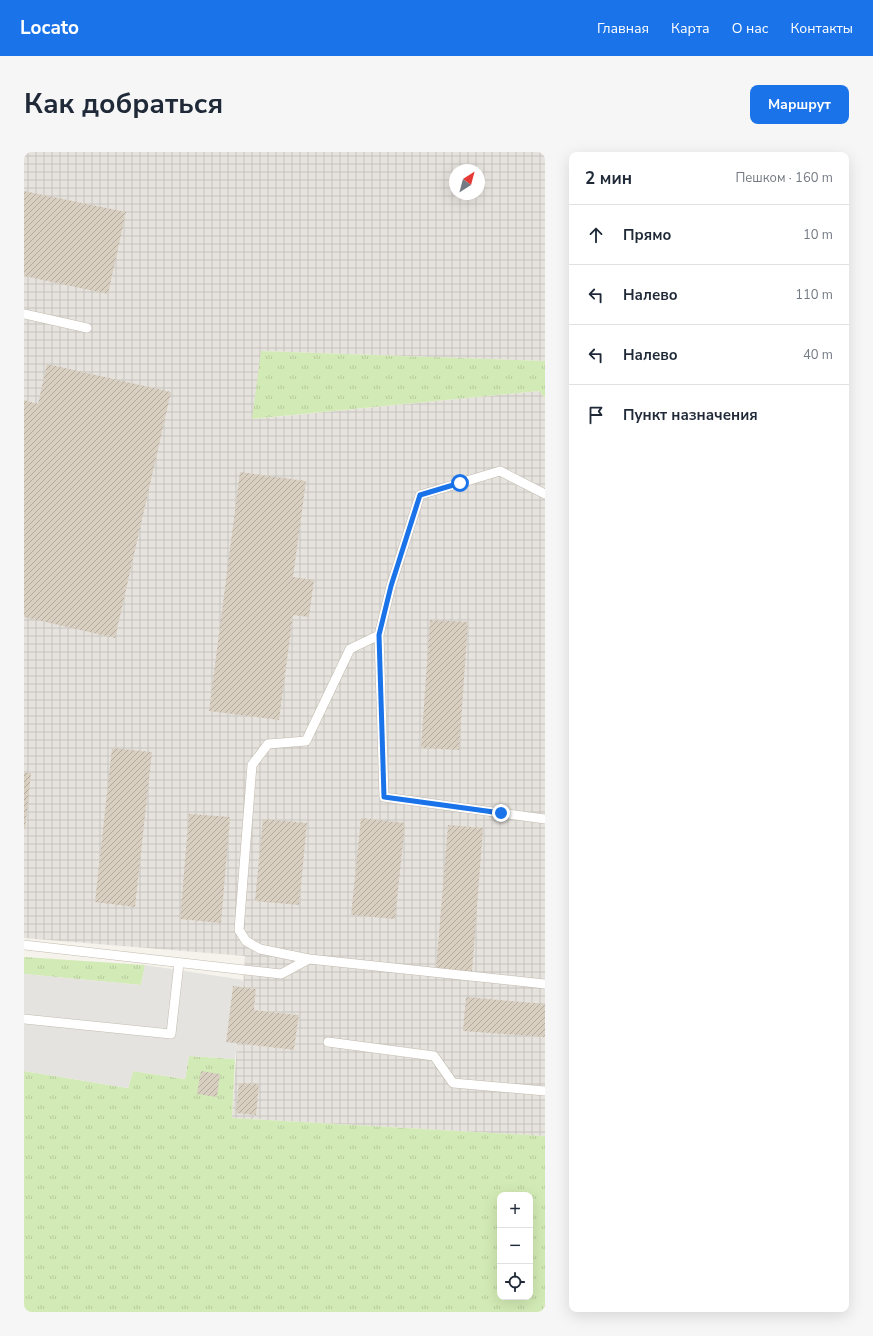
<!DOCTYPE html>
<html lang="ru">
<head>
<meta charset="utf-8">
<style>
  body { margin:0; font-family:"Nunito Sans",sans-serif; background:#f6f6f7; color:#1f2937 }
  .controls { position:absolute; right:12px; bottom:12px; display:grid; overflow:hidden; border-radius:8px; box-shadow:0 4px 16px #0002 }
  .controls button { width:36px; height:36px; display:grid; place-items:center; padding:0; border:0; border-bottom:1px solid #e0e1e3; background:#fff; color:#1f2937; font:20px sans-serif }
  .compass { position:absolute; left:425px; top:12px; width:36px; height:36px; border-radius:50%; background:#fff; box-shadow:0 4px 16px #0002; rotate:36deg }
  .stop { position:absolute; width:12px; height:12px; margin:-9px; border:3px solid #1a73e8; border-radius:50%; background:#fff }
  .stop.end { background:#1a73e8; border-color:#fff; box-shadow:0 1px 4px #0008 }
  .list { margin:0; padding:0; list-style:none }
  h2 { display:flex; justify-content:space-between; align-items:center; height:52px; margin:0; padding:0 16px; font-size:17px }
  h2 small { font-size:13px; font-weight:400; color:#747a83 }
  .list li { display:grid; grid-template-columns:26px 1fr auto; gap:12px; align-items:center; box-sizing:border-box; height:60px; padding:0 16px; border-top:1px solid #e0e1e3 }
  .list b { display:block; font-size:15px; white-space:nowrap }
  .list em { font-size:13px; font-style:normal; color:#747a83 }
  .icon { flex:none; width:22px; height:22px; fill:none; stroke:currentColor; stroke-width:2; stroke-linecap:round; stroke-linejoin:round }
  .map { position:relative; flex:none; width:521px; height:1160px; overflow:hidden; border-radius:8px }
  header { display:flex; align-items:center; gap:24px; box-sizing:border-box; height:56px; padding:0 20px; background:#1a73e8; color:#fff }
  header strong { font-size:19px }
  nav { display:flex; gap:22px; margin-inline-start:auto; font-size:14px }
  .intro { display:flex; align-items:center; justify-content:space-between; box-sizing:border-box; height:96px; padding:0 24px }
  h1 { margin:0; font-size:28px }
  .button { padding:10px 18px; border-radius:8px; background:#1a73e8; color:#fff; font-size:14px; font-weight:700 }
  main { display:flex; gap:24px; padding:0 24px }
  aside { flex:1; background:#fff; border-radius:8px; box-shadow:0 4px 16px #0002 }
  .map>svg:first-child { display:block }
  .industrial { fill:url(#industrial-grid); fill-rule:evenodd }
  .grass { fill:url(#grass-tufts); fill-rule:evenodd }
  .parking { fill:#e5e3e0 }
  .building { fill:url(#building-hatch) }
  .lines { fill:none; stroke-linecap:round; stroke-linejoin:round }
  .lane-casing { stroke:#c2bbae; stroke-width:10 }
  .lane { stroke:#fff; stroke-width:9 }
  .route { stroke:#1a73e8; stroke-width:5 }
</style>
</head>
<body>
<header>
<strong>Locato</strong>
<nav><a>Главная</a><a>Карта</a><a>О нас</a><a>Контакты</a></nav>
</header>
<div class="intro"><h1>Как добраться</h1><a class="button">Маршрут</a></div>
<main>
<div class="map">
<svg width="521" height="1160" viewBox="0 0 521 1160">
  <defs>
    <pattern id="industrial-grid" width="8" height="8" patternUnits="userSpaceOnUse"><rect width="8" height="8" fill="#e6e2dd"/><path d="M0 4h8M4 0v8" fill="none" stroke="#c7c3be"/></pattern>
    <pattern id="grass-tufts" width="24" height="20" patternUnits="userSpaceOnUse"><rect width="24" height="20" fill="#d2eab5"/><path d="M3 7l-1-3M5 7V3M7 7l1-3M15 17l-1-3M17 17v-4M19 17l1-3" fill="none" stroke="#b6ca9c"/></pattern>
    <pattern id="building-hatch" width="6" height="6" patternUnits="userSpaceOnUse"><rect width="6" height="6" fill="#d8cfc1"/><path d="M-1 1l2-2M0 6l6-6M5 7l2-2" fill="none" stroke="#b1aa9e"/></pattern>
  </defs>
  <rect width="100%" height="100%" fill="#f6f3ec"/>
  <path class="industrial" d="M0,0H521V209L238,199L229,267L515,239L521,246V984L208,966L213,891L270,898L275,863L230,858L232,837L219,836L221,804L0,786ZM431,18H455V42H431Z"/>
  <path class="grass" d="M237,199L521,209V246L515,239L228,267Z
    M0,805L121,813L117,833L0,822Z
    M165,904L211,907L208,966L521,984V1160H0V919L104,936L109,919L161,927ZM476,1043H506V1145H476Z"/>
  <path class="parking" d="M121,813L220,828L219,836L209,835L202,889L213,891L211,907L165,904L161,927L109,919L104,936L0,919V822L117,833Z"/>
  <path class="building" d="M0,39L102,60L84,142L0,124Z
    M23,212L147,240L91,486L0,465V248L14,252Z
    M216,320L282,329L269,425L290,428L285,465L269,463L255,568L185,559Z
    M406,468L444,470L435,598L397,596Z
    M88,596L128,600L111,755L71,750Z
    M0,621H7L1,677H0Z
    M165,662L206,665L197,771L156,767Z
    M337,666L381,671L371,767L327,763Z
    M239,667L283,671L275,753L231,749Z
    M424,673L459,676L448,820L412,817Z
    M209,834L232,837L230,858L275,863L270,898L202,890Z
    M442,845L521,852V885L439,879Z
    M177,919L196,922L193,945L173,942Z
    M215,931L235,932L232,963L212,961Z"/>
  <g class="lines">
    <g class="lane-casing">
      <path id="lane" d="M0,162L63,176
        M521,342L476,319L396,343L367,434L355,483L360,645L521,667
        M0,793L257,822L285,807L521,832
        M285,807L236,797L222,789L215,778L228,613L244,592L282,589L326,497L355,483
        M0,867L147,882L155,811
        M304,890L410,904L429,931L521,939"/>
    </g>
    <use href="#lane" class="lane"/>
  </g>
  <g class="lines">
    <path class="route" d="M436,331L396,343L367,434L355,483L360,645L477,661"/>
  </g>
</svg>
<div class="controls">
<button>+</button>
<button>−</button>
<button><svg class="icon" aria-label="locate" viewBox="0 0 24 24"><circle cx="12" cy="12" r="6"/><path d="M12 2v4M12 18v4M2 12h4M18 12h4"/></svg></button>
</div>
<svg class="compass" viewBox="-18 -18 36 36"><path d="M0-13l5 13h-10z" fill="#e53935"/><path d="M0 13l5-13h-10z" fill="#747a83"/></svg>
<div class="stop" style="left:436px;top:331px"></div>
<div class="stop end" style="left:477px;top:661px"></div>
</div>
<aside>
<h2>2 мин<small>Пешком · 160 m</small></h2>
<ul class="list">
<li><svg class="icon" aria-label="ahead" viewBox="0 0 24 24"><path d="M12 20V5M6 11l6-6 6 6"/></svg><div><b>Прямо</b></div><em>10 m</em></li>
<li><svg class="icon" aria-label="left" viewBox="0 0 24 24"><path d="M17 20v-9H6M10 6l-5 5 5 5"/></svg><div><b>Налево</b></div><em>110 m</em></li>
<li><svg class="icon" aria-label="left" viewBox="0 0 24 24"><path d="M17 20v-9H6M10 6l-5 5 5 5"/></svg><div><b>Налево</b></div><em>40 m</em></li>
<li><svg class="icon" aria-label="arrive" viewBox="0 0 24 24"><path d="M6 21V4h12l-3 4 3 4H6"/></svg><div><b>Пункт назначения</b></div></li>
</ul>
</aside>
</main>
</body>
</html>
